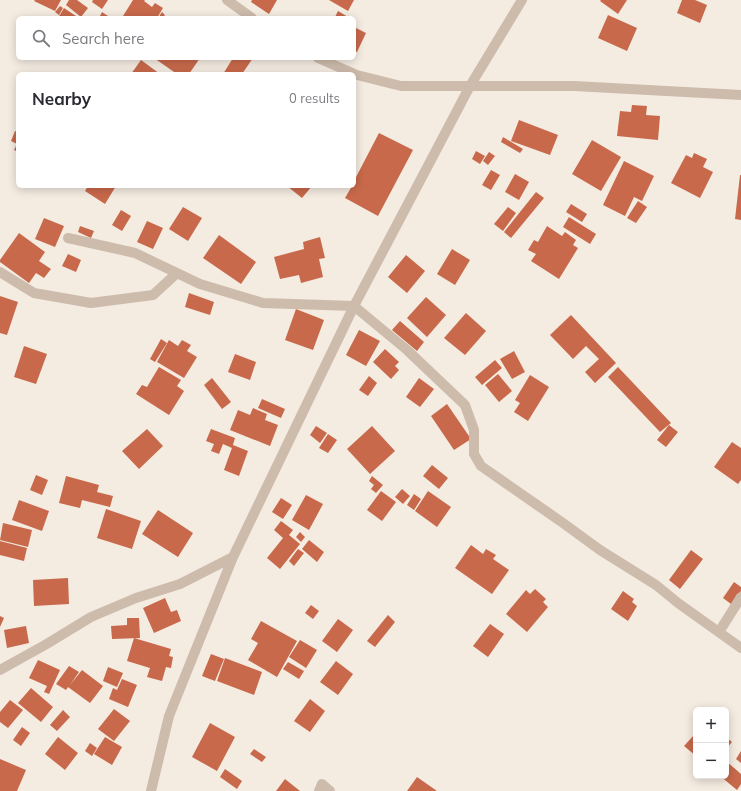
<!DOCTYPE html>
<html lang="en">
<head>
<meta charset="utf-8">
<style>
  body { margin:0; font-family:Mulish,sans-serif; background:#f2f2f3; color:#2b2b33 }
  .controls { position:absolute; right:12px; bottom:12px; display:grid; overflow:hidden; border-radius:6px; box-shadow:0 2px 10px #0003 }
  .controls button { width:36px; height:36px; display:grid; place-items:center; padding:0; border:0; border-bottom:1px solid #e1e1e2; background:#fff; color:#2b2b33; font:20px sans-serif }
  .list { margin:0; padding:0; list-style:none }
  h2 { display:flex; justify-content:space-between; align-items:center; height:52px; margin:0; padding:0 16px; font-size:17px }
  h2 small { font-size:13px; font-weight:400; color:#7c7c81 }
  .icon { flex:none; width:22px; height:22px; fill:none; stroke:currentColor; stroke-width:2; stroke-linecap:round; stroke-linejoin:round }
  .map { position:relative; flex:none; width:741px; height:791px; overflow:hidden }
  .search { position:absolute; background:#fff; box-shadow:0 2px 10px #0003; left:16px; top:16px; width:340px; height:44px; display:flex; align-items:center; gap:10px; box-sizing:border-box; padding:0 14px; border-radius:6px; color:#7c7c81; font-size:15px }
  .panel { position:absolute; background:#fff; box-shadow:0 2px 10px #0003; left:16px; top:72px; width:340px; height:116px; border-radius:6px }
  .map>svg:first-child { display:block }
  .building { fill:#c8694b }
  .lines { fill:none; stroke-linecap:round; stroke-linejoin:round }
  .minor { stroke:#cdbbac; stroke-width:10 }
</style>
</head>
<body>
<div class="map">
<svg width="741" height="791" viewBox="0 0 741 791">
  <rect width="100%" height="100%" fill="#f4ebe1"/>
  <path class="building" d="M35,0H61L55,11L34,1Z
    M69,0H77L88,8L81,17L66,5Z
    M93,0H108L102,9L92,2Z
    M133,0H145L144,1L152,7L155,3L163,8L157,18H127L123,16Z
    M252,0H277L269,14L251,2Z
    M329,0H354L348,11Z
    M601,0H627L618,14L600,1Z
    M682,0H695L707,5L700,23L677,13Z
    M60,6L63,8L59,15L55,12Z
    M64,8L79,18H58Z
    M338,11L348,17V18L335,17Z
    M102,12L108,16L107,18H99Z
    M162,12L165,15L162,18H158Z
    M608,15L637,28L627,51L598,38Z
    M354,27L366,33L357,52L354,51Z
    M154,58H200L189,74H177Z
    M233,58H253L242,74H223Z
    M141,60L160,74H131Z
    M632,105L647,106L646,115L660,116L658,140L617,136L620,111L631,112Z
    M519,120L558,135L550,155L511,141Z
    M15,131L18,132V152L14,150L17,144L11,141Z
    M379,133L413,150L378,216L345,198L352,186H354V181Z
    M503,137L523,149L520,153L501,142Z
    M592,140L621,157L601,191L572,174Z
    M476,151L485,156L480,164L472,159Z
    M489,152L495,156L488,165L483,161Z
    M694,153L707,159L703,167L713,172L700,198L671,183L686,155L692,158Z
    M624,161L654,176L642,201L634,197L625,216L603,205Z
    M491,170L500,175L491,190L482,185Z
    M515,174L529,182L519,200L505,192Z
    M740,175H741V220L735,219Z
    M88,186H116L105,204L85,191Z
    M287,186H312L302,198Z
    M536,192L544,198L511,238L504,232Z
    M638,201L647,207L636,223L627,218Z
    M571,204L587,214L582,222L566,212Z
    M183,207L202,218L188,241L169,229Z
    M508,207L516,213L503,231L494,224Z
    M121,210L131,216L122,231L112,225Z
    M569,217L596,234L590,244L563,227Z
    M44,218L64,226L55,247L35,239Z
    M147,221L163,228L153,249L137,242Z
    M80,226L94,231L91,238L78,232Z
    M547,226L562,236L565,232L576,240L573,245L578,248L559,279L531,261L536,254L528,250L534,240L538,242Z
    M19,233L45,252L39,261L51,269L44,278L36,273L29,283L0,262V260Z
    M219,235L256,262L241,284L203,258Z
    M320,237L325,258L319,259L323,277L301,283L299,275L280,279L274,257L304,249L303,242Z
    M452,249L470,260L455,285L437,274Z
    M68,254L81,260L76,272L62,266Z
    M406,255L425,271L407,293L388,277Z
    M189,293L214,302L210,315L185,307Z
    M0,296L18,302L7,335L0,333Z
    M426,297L446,315L427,337L407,318Z
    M296,309L324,320L313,350L285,340Z
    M466,313L486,331L465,355L444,338Z
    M571,315L616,363L595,383L585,372L599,359L586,346L573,359L550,335Z
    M400,321L424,342L417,351L392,330Z
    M359,330L380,341L366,366L346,355Z
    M161,339L167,343L155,362L150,359Z
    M169,340L178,346L182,340L191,345L187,351L197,357L184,378L157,362Z
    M24,346L47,354L36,384L14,377Z
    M385,349L399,362L395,366L399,370L391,379L373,362Z
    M514,351L525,372L512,379L500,359Z
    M235,354L256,362L250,380L228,372Z
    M495,360L502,368L482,385L475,377Z
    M159,367L181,380L177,386L184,391L169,415L136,394L142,385L147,387Z
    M618,367L671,423L660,432L608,377Z
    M498,374L512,391L499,402L485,385Z
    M530,375L549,387L528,421L514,412L520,403L515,400Z
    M369,376L377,383L368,396L359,390Z
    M212,378L231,402L222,409L204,385Z
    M419,378L434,389L420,407L406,397Z
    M262,399L285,409L281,418L258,408Z
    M447,404L471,439L454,450L431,416Z
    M253,408L267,414L265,420L278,425L270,446L230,430L238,410L250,415Z
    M669,425L678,432L666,447L657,440Z
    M316,426L327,433L320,443L310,435Z
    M372,426L395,451L370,474L347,449Z
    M147,429L163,446L139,469L122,451Z
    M211,429L235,438L232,448L223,444L219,454L211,451L214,444L206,441Z
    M328,434L337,440L328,453L319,448Z
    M732,442L741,448V480L738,484L714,467Z
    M233,445L248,451L239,476L224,470Z
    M432,465L448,478L439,489L423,476Z
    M36,475L48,480L42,495L30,490Z
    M66,476L99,485L97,492L113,496L110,507L82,500L80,508L59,503Z
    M372,476L383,485L376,493L371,489L374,485L369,481Z
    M402,489L410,496L403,504L395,497Z
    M381,491L396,502L382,521L367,510Z
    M428,491L451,507L437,527L415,511Z
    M414,494L421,499L414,510L407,505Z
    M306,495L323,504L309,530L292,520Z
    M281,498L292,505L283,519L272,512Z
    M19,500L49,511L42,531L12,520Z
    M106,509L141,521L132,549L97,538Z
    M158,510L193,533L178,557L142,534Z
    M281,521L293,530L289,535L300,544L280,569L267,558L283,538L274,530Z
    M3,523L32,530L28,547L0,540Z
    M300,532L305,537L301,542L296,537Z
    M309,540L324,552L317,562L302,549Z
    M0,541L27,548L24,561L0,555Z
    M471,545L483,554L486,549L496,555L493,559L509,570L492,594L455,568Z
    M298,549L304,553L294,566L289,561Z
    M691,550L703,559L680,589L669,580Z
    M68,578L69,604L34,606L33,580Z
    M734,582L741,587V591L731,604L723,598Z
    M535,589L546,599L543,602L548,607L527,632L506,614L526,590L530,594Z
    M623,591L634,599L632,602L637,606L628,621L611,609Z
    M165,598L171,612L177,610L181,621L154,633L143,608Z
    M311,605L319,611L313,619L305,613Z
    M388,615L395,622L375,647L367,641Z
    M0,616L4,618L0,627Z
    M127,618H139L140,638L112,639L111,626L127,625Z
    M338,619L353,630L337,652L322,641Z
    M261,621L297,641L277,677L248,660L258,643L251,639Z
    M490,624L504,634L488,657L473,646Z
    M26,626L29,643L7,648L4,630Z
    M134,638L171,649L169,656L173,657L171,668L166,667L162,681L147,677L150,668L127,661Z
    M300,640L317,650L306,668L289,657Z
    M211,654L224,659L215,681L202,676Z
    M225,658L262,672L254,695L217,681Z
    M38,660L60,670L49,694L44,692L47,686L29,678Z
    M336,661L353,674L338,695L320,682Z
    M288,662L304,671L299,679L283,669Z
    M69,666L79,672L70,685L82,670L103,686L90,703L68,687L66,690L56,684Z
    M108,667L123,673L117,687L103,681Z
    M122,679L137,685L128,707L109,699L113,688L117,690Z
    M31,688L53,707L41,722L18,703Z
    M310,699L325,711L310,732L294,721Z
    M10,700L23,710L8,728L0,722V712Z
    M114,709L130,721L114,741L98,729Z
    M63,710L70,717L57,731L50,725Z
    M210,723L235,737L217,771L192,757Z
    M22,727L30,733L21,746L13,740Z
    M694,735L696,736V756L684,746Z
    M58,737L78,753L65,770L45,754Z
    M105,737L122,747L112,765L94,754Z
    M726,737L732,742L726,749Z
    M90,743L97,748L92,756L85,751Z
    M254,749L266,757L262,762L250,754Z
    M741,751V763L736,759Z
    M0,759L26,770L17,791H0Z
    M726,761L741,774V784L737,790L720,776H726Z
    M225,769L242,781L237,789L220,777Z
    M417,777L437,791H407Z
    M285,779L300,791H276Z"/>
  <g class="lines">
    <path class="minor" d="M227,0L252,18
      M318,58L357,75L401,86H574L741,95
      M68,238L135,253L200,284L263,303L354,306L407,350L465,405L474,430V454L481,466L563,523L600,550L656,585L678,603L741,648
      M0,272L34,293L91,303L153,295L177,273
      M719,632L741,597
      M0,670L45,645L91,617L136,598L180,584L233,557
      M151,791L169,716L233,557L354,306L470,86L522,0
      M319,791L322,784L330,791"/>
  </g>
</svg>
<div class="controls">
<button>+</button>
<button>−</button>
</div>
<div class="search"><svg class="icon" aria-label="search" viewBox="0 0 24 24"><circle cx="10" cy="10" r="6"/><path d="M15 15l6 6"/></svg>Search here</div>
<section class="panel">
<h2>Nearby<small>0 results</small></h2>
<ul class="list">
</ul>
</section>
</div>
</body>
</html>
